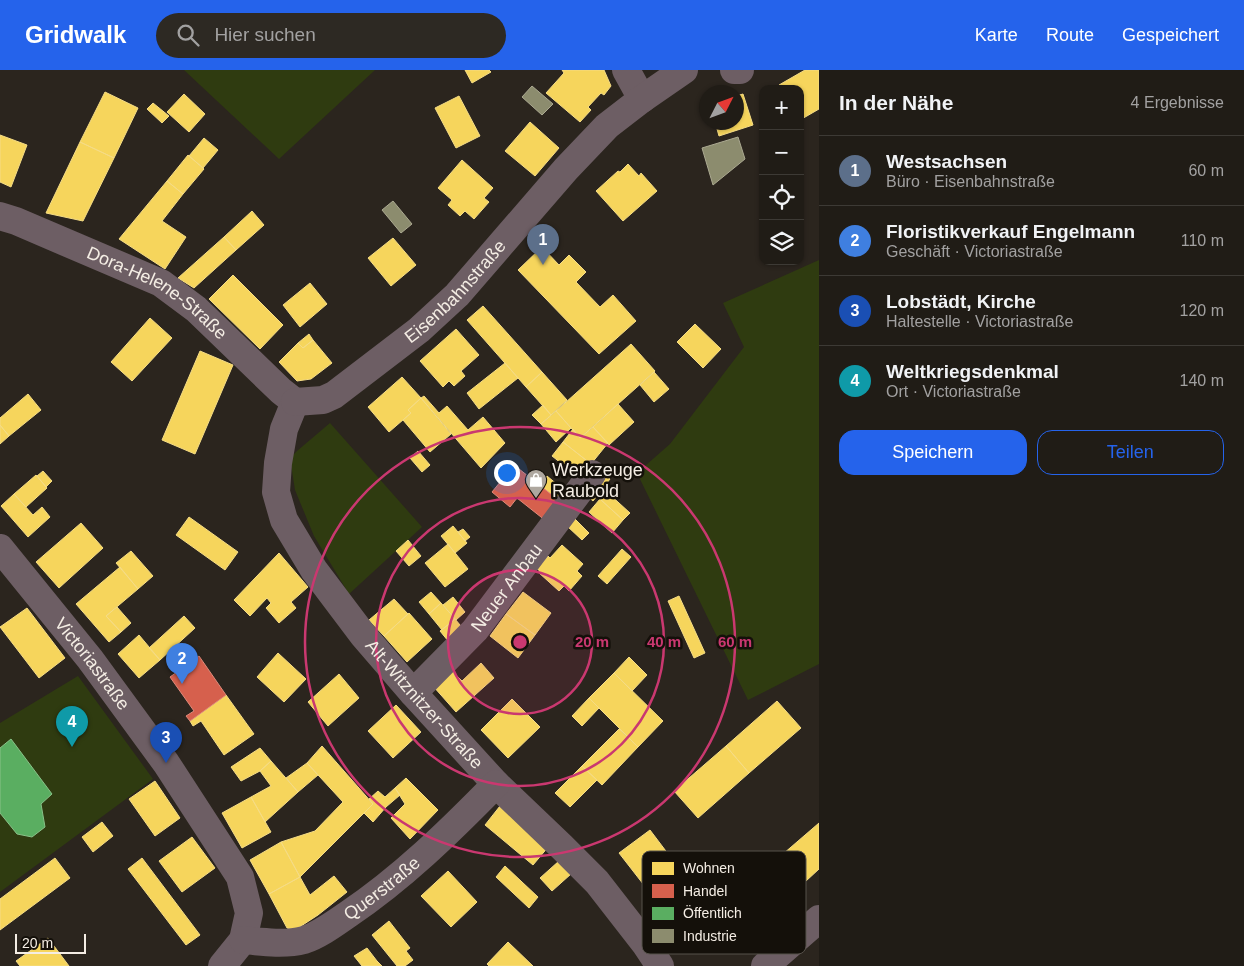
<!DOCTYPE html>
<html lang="de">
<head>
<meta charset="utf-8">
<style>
  body { margin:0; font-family:Arial,sans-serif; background:#2d2923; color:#f1f3f6 }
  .controls { position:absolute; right:15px; top:15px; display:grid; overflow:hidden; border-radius:10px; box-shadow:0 1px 4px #0004 }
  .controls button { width:45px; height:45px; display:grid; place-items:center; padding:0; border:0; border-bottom:1px solid #3d3a35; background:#201c16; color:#f1f3f6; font:25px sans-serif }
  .compass { position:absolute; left:699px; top:15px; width:45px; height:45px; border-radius:50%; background:#201c16; box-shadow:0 1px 4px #0004; rotate:48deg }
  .scale { position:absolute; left:15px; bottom:12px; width:71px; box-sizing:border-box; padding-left:5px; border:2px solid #f4ede4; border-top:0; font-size:14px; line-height:18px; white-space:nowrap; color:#f4ede4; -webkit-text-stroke:4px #14100a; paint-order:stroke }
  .you { position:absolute; left:506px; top:402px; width:18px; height:18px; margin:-12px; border:4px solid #fff; border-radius:50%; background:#1a73e8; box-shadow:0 0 0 8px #1a73e833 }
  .badge { display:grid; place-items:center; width:32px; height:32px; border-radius:50%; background:#2563eb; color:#fff; font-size:16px; font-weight:700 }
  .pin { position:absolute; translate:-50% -41px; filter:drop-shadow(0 1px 2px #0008) }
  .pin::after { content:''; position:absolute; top:26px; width:18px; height:15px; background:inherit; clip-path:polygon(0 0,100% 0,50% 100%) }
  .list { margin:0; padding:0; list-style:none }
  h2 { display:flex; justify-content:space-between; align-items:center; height:65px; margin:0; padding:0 20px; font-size:21px }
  h2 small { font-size:16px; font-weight:400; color:#a2a1a1 }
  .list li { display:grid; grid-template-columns:32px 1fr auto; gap:15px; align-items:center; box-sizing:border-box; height:70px; padding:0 20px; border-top:1px solid #3d3a35 }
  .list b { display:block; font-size:19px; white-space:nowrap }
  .list p { margin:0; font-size:16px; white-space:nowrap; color:#a2a1a1 }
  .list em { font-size:16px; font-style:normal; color:#a2a1a1 }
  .actions { display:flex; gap:10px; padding:15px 20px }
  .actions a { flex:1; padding:11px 0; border:1px solid #2563eb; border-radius:15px; text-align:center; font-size:18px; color:#2563eb }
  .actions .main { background:#2563eb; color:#fff }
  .icon { flex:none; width:28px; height:28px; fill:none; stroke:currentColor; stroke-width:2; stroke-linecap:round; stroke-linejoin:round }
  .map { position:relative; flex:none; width:819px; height:896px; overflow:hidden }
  header { display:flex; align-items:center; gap:30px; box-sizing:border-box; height:70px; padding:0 25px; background:#2563eb; color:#fff }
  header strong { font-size:24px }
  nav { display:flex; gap:28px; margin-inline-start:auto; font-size:18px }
  .search { width:350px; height:45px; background:#2d2923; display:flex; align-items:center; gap:12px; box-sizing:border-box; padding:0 18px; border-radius:28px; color:#a2a1a1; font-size:19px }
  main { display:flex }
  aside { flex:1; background:#201c16 }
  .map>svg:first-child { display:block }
  .green { fill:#2f3b10 }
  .homes { fill:#f6d55c; stroke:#f5dc85 }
  .shops { fill:#d6604d; stroke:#df8a7a }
  .public { fill:#5aae61; stroke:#88c188 }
  .industry { fill:#8c8c6e; stroke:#aba991 }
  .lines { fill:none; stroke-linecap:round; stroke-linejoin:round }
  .minor { stroke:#6d5e64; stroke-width:28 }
  .ring { fill:none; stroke:#ca3870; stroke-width:2.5 }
  .labels { text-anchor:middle; stroke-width:5; stroke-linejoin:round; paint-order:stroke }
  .street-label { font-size:18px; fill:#f4ede4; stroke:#14100a }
  .poi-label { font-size:18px; fill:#f4ede4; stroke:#14100a; text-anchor:start }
  .key { fill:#14100a; stroke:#57524b; stroke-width:1 }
  .key-label { font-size:14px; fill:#f4ede4 }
  .centre { fill:#ca3870; stroke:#14100a; stroke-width:2.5 }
  .ring-label { font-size:15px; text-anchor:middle; font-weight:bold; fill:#ca3870; stroke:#14100a; stroke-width:5; stroke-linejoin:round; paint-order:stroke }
</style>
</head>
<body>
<header>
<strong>Gridwalk</strong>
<div class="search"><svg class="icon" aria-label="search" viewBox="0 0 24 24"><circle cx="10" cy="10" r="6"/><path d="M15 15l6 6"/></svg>Hier suchen</div>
<nav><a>Karte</a><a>Route</a><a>Gespeichert</a></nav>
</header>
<main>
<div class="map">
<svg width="819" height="896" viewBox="0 0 819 896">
  <rect width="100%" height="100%" fill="#2b251e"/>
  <path class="green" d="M184,0H375L279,89Z
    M819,190V594L748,630L637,403L670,374L744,277L723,233Z
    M330,353L422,457L349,524L314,466L295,420L290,388L297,381Z
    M78,606L153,709L0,822V653Z"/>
  <path class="homes" d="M465,0H489L491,2L472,13Z
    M562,0H604L611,16L604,25L601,23L588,37L591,40L580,52L546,23L564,3Z
    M805,0H819V39L800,50V19H781L779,15Z
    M105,22L138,38L114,88L80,72Z
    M184,24L205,44L189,62L167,42Z
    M743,24L753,55L719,66L715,52H736V26Z
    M459,26L480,66L456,78L435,38Z
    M153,33L169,46L162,53L147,39Z
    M530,52L559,78L535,106L505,81Z
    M0,65L27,75L11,117L0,112Z
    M204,68L218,80L203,98L189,86Z
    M80,72L114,88L83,151L46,143Z
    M188,85L204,99L183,124L167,111Z
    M462,90L493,118L484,128L489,132L474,149L465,141L460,146L448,135L452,130L438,118Z
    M628,94L639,106L641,103L657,121L623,151L596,121L618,101L620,102Z
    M167,111L183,124L162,151L186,167L165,199L119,169Z
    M252,141L264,155L236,180L224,167Z
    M224,167L236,180L194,218L178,208Z
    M393,168L416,195L391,216L368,188Z
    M542,177L559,195L569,185L586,202L576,212L600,237L613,225L636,251L599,284L518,200Z
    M233,205L283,255L260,279L209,229Z
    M310,213L327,234L300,257L283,235Z
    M483,236L542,302L526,317L467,250Z
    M150,248L172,268L132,311L111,292Z
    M695,254L721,279L703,298L677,272Z
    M456,259L479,285L461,301L465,306L454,316L449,311L443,317L420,291Z
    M309,264L313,270L303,278L298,273Z
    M313,270L332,293L311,309L297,311L279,292L298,273L303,278Z
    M631,274L655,301L580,368L556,341Z
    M200,281L233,295L195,384L162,370Z
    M505,293L518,308L479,339L467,323Z
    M542,302L567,330L551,345L526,317Z
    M654,302L669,319L654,332L640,315Z
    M402,307L421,328L408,340L411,343L389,362L368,337Z
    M28,324L41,340L9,366L0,355V348Z
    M424,326L439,343L447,336L468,360L483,347L505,373L481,398L421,328Z
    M421,328L451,364L430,382L403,350L411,343L408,340Z
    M618,334L634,352L609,375L593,357Z
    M543,335L551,345L541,354L532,345Z
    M556,341L571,358L556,372L541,354Z
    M0,355L9,366L0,374Z
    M593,357L608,373L591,394L563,372L573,359L580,368Z
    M563,372L591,394L580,408L552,386Z
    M418,381L430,395L422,402L410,388Z
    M43,401L52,411L46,417L37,406Z
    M601,401L610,409L593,431L584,423Z
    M36,405L47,418L26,437L14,424Z
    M547,406L564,420L556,429L540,416Z
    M607,422L630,443L623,450L600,429Z
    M14,424L33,445L42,437L50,447L28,467L1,436Z
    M600,429L623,450L612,463L589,442Z
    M189,447L238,482L225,500L176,465Z
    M574,448L589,463L582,470L567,456Z
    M81,453L103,478L59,518L36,492Z
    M453,456L467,473L455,483L441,466Z
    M463,459L470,467L465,471L458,462Z
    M408,470L421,486L409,496L396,481Z
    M448,474L468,499L445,517L425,493Z
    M562,475L583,494L577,501L582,506L569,521L564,516L559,521L538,502L540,501L537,499L548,486L550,488Z
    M622,479L631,487L607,514L598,506Z
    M131,481L153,506L138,519L116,493Z
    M279,483L308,517L291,532L296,538L279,553L266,538L271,533L267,528L250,546L234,530Z
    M120,497L138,519L106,546L121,562L109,572L76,534Z
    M431,522L441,533L429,544L419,532Z
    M523,522L551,543L535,565L506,544Z
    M679,526L705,583L694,588L668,531Z
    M453,527L465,542L456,550L443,535Z
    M394,529L408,544L384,566L369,550Z
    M441,533L455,549L442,560L429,544Z
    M117,537L131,553L121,562L106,546Z
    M27,538L65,588L39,608L0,557Z
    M409,543L432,569L407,592L384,566Z
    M506,544L535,565L518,588L490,566Z
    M184,546L195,558L160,590L149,578Z
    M455,549L466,562L453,577L440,561Z
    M139,565L160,590L139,608L118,584Z
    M278,583L306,609L284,632L257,607Z
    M629,587L647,605L632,621L614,603Z
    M481,593L494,608L456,642L433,616L451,600L462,611Z
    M614,603L663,651L638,677L589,628Z
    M339,604L359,628L328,656L308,632Z
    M226,625L254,664L224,685L201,651L193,656L190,651Z
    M589,628L599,638L582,656L572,646Z
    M512,629L540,657L508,688L481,660Z
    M777,631L801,658L749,703L726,676Z
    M396,635L421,662L393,688L368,661Z
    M619,659L638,677L602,715L582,696Z
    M322,676L373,734L300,807L281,772L315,761L343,732L307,693Z
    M726,676L749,703L698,748L674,721Z
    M260,678L271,691L260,701L241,711L231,697Z
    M271,691L298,722L265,752L251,727L271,716L260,701Z
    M307,693L318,705L298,722L286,708Z
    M582,696L597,710L570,737L555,723Z
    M406,708L438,740L410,769L391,748L405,734L395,718Z
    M155,711L180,748L155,766L129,729Z
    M395,718L400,725L386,737L373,752L364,743L373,734L369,729L378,721L385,727Z
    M251,727L271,762L242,778L222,743Z
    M500,736L549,776L533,795L485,755Z
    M102,752L113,766L93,782L82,767Z
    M819,753V799L806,811L783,784Z
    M650,760L684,805L654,828L619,783Z
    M192,767L215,798L182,822L159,791Z
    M281,772L300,807L269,824L250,790Z
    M55,788L70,808L0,860V829Z
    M142,788L200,865L186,875L128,799Z
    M559,791L571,804L552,821L540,808Z
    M505,796L538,827L529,838L496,807Z
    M448,801L477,832L451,857L421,826Z
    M334,806L347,822L318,845L295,860L287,858L269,824L300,807L310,825Z
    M389,851L410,878L406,881L413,890L405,896H397L372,865Z
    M48,868L69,896H20L16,891Z
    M508,872L533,896H489L487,894Z
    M367,878L377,891L382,896H362L354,886Z"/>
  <path class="shops" d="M514,395L561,432L546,451L517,428L510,437L492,422Z
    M199,586L226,625L190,651L186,646L194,641L170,607Z"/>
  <path class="public" d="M11,669L52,724L41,734L45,757L32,767L17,764L0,743V678Z"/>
  <path class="industry" d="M532,16L553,34L542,45L522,27Z
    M738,67L745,89L713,115L702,78Z
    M393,131L412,154L401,163L382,140Z"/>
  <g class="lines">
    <g class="minor">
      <path d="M626,0L642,29"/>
      <path d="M734,0H740"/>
      <path id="s1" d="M0,146L16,151L161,213L196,239L281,321L295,332"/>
      <path id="s2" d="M295,332L284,359L278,393L276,422L284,450L314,500L363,565L413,623L496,714L562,777L597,812L646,875L660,896"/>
      <path id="s3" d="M295,332L323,330L334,325L419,260L457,225L566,99L607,56L642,29L684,0"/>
      <path id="s4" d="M0,478L90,589L166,693L240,807L249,843L243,870L222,896"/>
      <path id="s5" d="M413,623L475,560L592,404"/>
      <path id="s6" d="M243,870C262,872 285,875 304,870C319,865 334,854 347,845C402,808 449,762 496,714"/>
      <path d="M765,896L819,849"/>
    </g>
  </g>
  <circle cx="520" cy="572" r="72" fill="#ca3870" fill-opacity=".12"/>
  <g class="ring">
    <circle cx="520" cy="572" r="72"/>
    <circle cx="520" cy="572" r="144"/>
    <circle cx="520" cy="572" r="215"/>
  </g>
  <defs>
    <g id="shop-pin" transform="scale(1.125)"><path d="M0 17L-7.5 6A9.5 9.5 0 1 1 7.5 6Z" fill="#aea79f" stroke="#14100a"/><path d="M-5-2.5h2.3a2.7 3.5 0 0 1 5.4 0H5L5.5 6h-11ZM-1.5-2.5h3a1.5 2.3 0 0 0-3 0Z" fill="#fff"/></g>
  </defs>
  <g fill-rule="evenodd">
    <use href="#shop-pin" x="536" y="410"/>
  </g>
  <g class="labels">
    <g class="street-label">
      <text dy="6" stroke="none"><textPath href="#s3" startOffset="200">Eisenbahnstraße</textPath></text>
      <text dy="6" stroke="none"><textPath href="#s1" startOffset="176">Dora-Helene-Straße</textPath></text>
      <text dy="6" stroke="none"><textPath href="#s5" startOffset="141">Neuer Anbau</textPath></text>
      <text dy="6" stroke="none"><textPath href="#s4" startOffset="148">Victoriastraße</textPath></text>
      <text dy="6" stroke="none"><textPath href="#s2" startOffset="354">Alt-Witznitzer-Straße</textPath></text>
      <text dy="6" stroke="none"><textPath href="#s6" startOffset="155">Querstraße</textPath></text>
    </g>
    <g class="poi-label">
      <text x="552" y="406">Werkzeuge<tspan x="552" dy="21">Raubold</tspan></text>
    </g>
  </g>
  <rect x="642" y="781" width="164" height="103" rx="8" class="key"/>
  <rect x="652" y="792" width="22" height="13" fill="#f6d55c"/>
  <rect x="652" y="814" width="22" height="14" fill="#d6604d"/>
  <rect x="652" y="837" width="22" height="13" fill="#5aae61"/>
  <rect x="652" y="859" width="22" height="14" fill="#8c8c6e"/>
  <g class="key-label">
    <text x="683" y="803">Wohnen</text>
    <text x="683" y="826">Handel</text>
    <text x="683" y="848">Öffentlich</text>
    <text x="683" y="871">Industrie</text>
  </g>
  <circle cx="520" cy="572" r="8" class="centre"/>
  <g class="ring-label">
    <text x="592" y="577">20 m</text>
    <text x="664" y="577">40 m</text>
    <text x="735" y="577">60 m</text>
  </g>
</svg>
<div class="controls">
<button>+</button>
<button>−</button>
<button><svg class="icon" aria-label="locate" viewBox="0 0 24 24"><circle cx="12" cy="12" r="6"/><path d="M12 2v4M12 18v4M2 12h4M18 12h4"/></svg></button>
<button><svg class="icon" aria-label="layers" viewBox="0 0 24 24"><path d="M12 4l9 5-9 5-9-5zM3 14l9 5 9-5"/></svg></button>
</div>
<svg class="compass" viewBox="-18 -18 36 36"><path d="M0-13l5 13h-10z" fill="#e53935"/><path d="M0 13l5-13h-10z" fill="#a2a1a1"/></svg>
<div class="scale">20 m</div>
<div class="you"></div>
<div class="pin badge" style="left:543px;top:195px;background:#5c6f8a">1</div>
<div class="pin badge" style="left:182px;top:614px;background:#3f7fe0">2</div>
<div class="pin badge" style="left:166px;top:693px;background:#1a4fb4">3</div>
<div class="pin badge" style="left:72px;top:677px;background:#0f9aa8">4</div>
</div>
<aside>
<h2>In der Nähe<small>4 Ergebnisse</small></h2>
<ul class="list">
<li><span class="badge" style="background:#5c6f8a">1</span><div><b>Westsachsen</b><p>Büro · Eisenbahnstraße</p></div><em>60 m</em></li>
<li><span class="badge" style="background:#3f7fe0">2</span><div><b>Floristikverkauf Engelmann</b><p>Geschäft · Victoriastraße</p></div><em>110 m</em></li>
<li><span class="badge" style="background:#1a4fb4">3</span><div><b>Lobstädt, Kirche</b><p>Haltestelle · Victoriastraße</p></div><em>120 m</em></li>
<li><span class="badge" style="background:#0f9aa8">4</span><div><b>Weltkriegsdenkmal</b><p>Ort · Victoriastraße</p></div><em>140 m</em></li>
</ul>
<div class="actions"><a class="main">Speichern</a><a>Teilen</a></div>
</aside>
</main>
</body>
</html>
